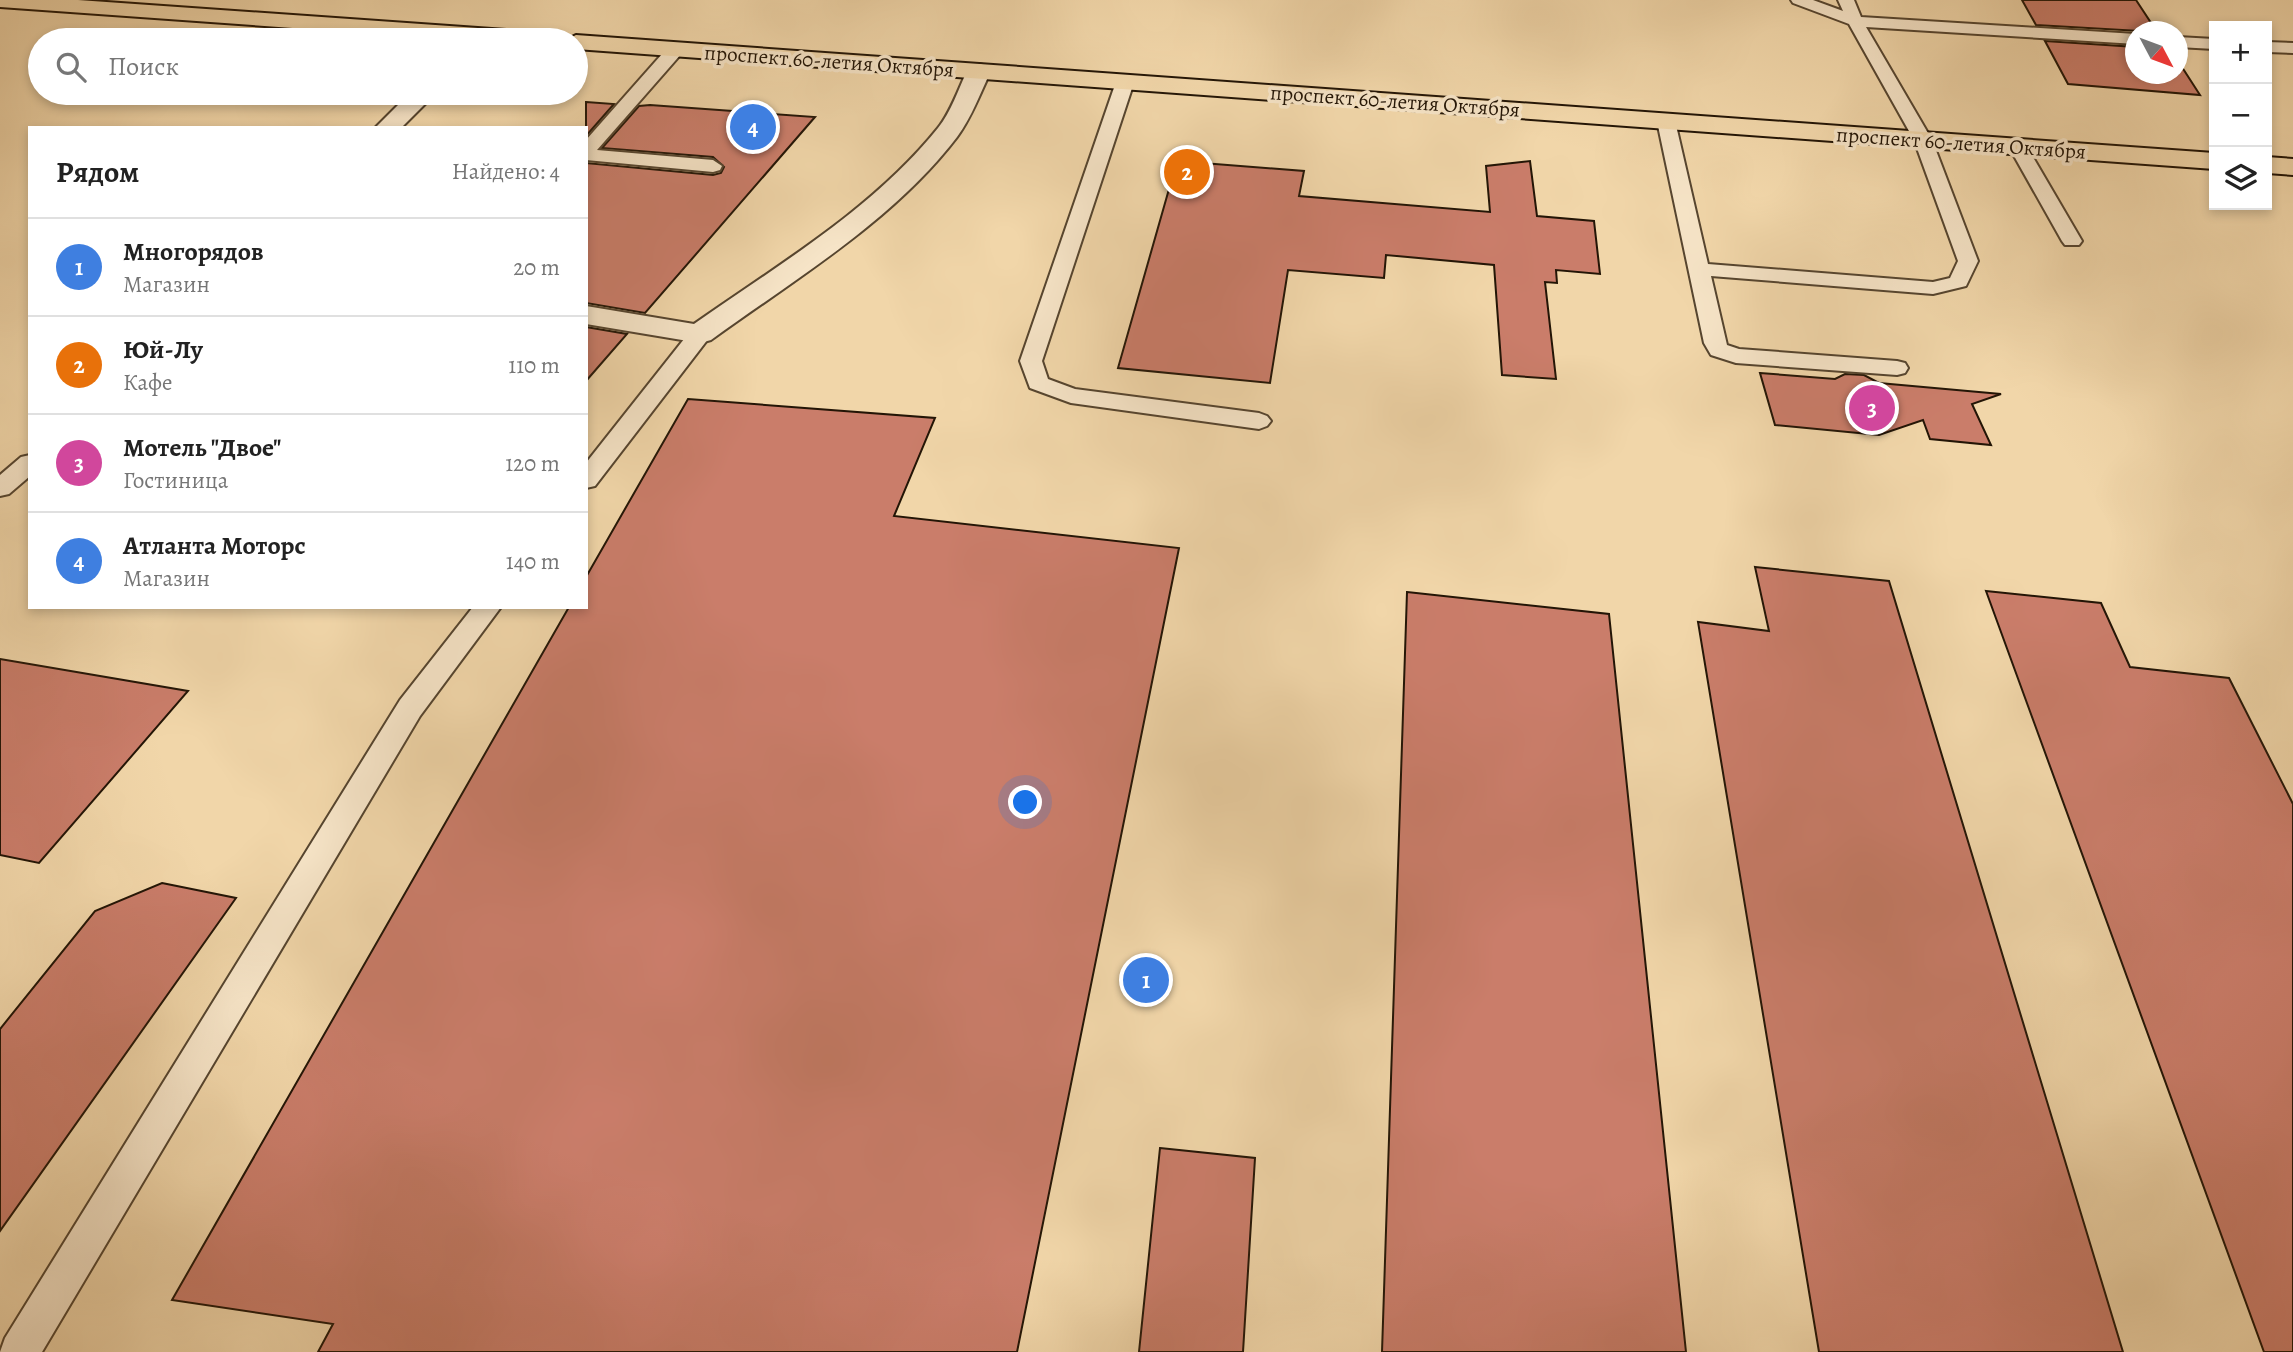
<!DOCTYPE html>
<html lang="ru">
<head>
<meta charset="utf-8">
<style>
  body { margin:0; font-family:Alegreya,serif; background:#f6f6f6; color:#222 }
  .controls { position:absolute; right:21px; top:21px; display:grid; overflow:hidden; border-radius:0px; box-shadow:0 4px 10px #0003 }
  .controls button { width:63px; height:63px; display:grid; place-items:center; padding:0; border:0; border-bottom:2px solid #e0e0e0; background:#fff; color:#222; font:35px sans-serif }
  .compass { position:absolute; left:2125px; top:21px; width:63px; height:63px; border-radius:50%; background:#fff; box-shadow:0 4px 10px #0003; rotate:131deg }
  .you { position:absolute; left:1026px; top:803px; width:24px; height:24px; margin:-18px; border:5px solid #fff; border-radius:50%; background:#1a73e8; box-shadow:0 0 0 10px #1a73e833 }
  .badge { display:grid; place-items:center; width:46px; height:46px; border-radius:50%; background:#d93025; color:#fff; font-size:23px; font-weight:700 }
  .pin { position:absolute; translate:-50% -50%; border:4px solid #fff; box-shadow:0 2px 7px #0006 }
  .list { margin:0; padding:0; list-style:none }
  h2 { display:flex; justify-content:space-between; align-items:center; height:91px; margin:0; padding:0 28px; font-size:30px }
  h2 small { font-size:23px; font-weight:400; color:#767676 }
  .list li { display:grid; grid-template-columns:46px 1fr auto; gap:21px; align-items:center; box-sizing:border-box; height:98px; padding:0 28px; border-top:2px solid #e0e0e0 }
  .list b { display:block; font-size:26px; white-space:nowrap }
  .list p { margin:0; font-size:23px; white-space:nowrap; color:#767676 }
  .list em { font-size:23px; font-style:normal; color:#767676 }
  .icon { flex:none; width:38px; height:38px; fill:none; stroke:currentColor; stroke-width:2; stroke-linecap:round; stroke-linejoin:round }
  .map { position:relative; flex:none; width:2293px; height:1352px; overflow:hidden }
  .search { position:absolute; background:#fff; box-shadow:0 4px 10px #0003; left:28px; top:28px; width:560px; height:77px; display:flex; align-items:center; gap:18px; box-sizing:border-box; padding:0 24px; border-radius:38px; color:#767676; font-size:26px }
  .panel { position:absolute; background:#fff; box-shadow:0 4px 10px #0003; left:28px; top:126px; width:560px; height:483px; border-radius:0px }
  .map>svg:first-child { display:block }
  .building { fill:#ca7d6a; stroke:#231506; stroke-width:2 }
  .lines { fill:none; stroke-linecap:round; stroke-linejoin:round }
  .lane-casing { stroke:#56452f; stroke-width:4 }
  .street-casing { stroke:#56452f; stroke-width:4 }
  .highway-casing { stroke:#231506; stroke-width:4 }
  .lane { fill:#f6e4c7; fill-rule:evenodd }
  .street { fill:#f6e4c7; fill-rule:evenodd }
  .highway { fill:#f1d6a9; fill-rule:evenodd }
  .labels { text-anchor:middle; stroke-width:7; stroke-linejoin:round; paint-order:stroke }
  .far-street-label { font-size:21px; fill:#231506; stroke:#f6e4c7 }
</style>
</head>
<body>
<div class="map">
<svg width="2293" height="1352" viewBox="0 0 2293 1352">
  <rect width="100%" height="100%" fill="#f1d6a9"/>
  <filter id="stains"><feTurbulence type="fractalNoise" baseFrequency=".00286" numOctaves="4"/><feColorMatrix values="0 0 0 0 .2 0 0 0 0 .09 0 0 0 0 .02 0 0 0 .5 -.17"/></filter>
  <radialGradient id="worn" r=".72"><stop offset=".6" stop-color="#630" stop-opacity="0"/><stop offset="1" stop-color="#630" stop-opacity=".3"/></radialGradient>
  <path class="building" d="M2022,0H2136L2157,32L2036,25Z
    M2045,41L2136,47V74H2178V61L2200,95L2068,84Z
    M586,102L614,104L586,136Z
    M650,105L815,117L645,313L586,303V163L713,175L721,173L724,167L713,157L602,148L639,106Z
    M1177,161L1304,171L1299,196L1490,212L1486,166L1530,161L1537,216L1594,221L1600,274L1556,270L1557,283L1545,282L1556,379L1502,375L1494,265L1386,255L1384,278L1288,270L1270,383L1118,368Z
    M586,327L627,334L586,381Z
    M1760,373L1835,379L1845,374L1864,375L1879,383L2001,394L1972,404L1991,445L1930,439L1923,420L1879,435L1775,425Z
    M688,399L935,418L894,516L1179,548L1017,1352H318L333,1324L172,1300L569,607H586V577Z
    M1755,567L1889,581L2123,1352H1819L1698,622L1769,631Z
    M1986,591L2101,603L2130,667L2229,678L2293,804V1352H2264Z
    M1407,592L1609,614L1686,1352H1382Z
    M0,659L188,691L39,863L0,855Z
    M162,883L236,898L0,1231V1029L95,911Z
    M1160,1148L1255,1158L1243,1352H1139Z"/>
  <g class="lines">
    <g class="lane-casing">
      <path id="lane" d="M1791,0H1813L1843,11L1838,0H1854L1861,17L2136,34V44L1866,27L1932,140L1978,261L1966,286L1933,294L1711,276L1727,345L1739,349L1897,361L1905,363L1908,368L1905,373L1897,375L1736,363L1711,355L1704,343L1657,121L1660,117H1672L1675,121L1708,264L1933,282L1950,278L1958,261L1914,140L1849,24L1793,3Z
        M2178,37L2214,39V49L2178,47Z
        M2267,42L2293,43V53L2267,52Z
        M676,44L684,49L682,53L597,150L713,160L722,166L720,170L713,172L586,160V140L670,45Z
        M1125,77L1134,82L1042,361L1048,379L1075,389L1259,413L1267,416L1271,421L1267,426L1259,429L1071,403L1030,388L1020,361L1116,82Z
        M2018,141L2027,147L2082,241L2079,245H2065L2062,241L2009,147Z
        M700,327L708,329L711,334L708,339L595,486L586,488V463L692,329Z
        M30,455V476L9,494L0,496V475L21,457Z
        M473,607H501L420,716L42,1352H0L5,1338L400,700Z"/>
    </g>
    <g class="street-casing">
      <path id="street" d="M979,64L987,66L991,71C980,93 972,117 957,137C893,221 795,279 711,340L700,343L586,324V306L694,324C778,265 873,209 938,128C951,112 958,90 967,71L971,66Z
        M410,93H436L401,128H375Z"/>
    </g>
    <g class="highway-casing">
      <path id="highway" d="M0,0H78L551,33L559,35L562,40H460L0,7Z
        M576,35L2214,153V169L576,49V40H566Z
        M2267,157L2293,159V175L2267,173Z"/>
    </g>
    <use href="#lane" class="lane"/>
    <use href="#street" class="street"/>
    <use href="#highway" class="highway"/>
  </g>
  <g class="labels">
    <g class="far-street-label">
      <text transform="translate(829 61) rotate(4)" y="7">проспект 60-летия Октября</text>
      <text transform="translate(1395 101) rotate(4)" y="7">проспект 60-летия Октября</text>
      <text transform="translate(1961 143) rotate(4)" y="7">проспект 60-летия Октября</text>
    </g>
  </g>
  <rect width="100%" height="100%" filter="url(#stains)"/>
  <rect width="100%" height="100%" fill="url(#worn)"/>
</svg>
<div class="controls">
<button>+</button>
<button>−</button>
<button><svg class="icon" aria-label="layers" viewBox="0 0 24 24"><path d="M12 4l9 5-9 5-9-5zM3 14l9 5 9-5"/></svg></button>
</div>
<svg class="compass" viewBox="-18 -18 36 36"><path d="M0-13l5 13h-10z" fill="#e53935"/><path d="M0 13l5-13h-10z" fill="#767676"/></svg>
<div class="you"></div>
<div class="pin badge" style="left:1146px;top:980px;background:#3f7fe0">1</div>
<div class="pin badge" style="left:1187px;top:172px;background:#e8710a">2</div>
<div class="pin badge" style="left:1872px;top:408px;background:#d1479c">3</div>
<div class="pin badge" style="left:753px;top:127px;background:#3f7fe0">4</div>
<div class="search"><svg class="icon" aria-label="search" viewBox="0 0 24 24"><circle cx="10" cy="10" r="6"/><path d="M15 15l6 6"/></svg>Поиск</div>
<section class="panel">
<h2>Рядом<small>Найдено: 4</small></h2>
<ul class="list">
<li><span class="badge" style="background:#3f7fe0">1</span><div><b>Многорядов</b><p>Магазин</p></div><em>20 m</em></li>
<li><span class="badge" style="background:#e8710a">2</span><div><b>Юй-Лу</b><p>Кафе</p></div><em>110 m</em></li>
<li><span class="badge" style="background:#d1479c">3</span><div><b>Мотель &quot;Двое&quot;</b><p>Гостиница</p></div><em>120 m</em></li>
<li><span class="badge" style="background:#3f7fe0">4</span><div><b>Атланта Моторс</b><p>Магазин</p></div><em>140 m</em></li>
</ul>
</section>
</div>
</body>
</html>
